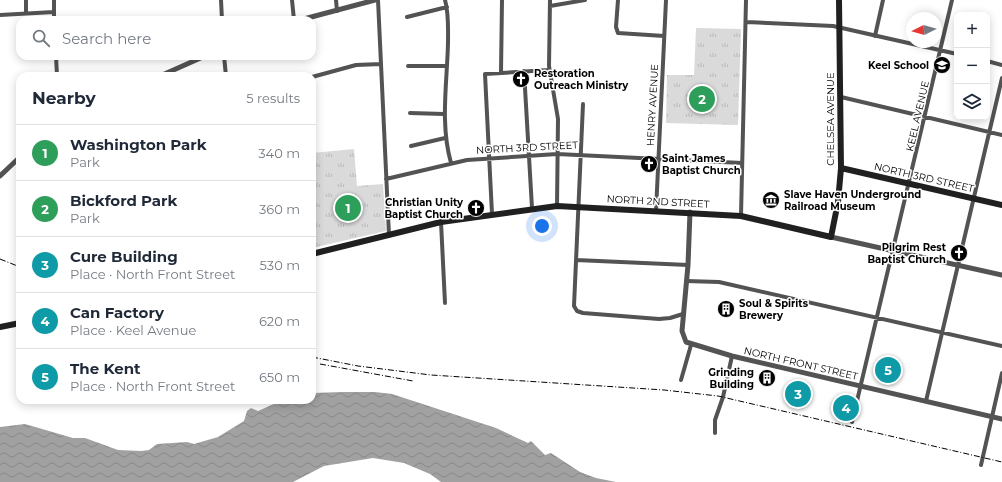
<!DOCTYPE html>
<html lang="en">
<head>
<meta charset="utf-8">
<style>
  body { margin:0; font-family:Montserrat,sans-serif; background:#f2f2f3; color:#1f2937 }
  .controls { position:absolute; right:12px; top:12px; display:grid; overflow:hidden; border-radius:8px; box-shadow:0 2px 10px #0003 }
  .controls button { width:36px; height:36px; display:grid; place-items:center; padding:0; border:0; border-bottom:1px solid #e0e1e3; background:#fff; color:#1f2937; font:20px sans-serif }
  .compass { position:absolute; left:906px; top:12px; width:36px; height:36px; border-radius:50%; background:#fff; box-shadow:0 2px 10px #0003; rotate:265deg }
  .you { position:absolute; left:542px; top:226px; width:14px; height:14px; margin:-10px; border:3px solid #fff; border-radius:50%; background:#1a73e8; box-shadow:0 0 0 6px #1a73e833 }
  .badge { display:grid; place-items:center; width:26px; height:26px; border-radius:50%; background:#db2777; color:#fff; font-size:13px; font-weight:700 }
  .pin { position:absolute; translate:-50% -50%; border:2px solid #fff; box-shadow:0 1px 4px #0006 }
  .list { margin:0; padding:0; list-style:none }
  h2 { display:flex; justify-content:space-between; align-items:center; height:52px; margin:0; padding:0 16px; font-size:17px }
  h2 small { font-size:13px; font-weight:400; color:#747a83 }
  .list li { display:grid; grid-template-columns:26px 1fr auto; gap:12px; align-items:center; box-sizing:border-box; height:56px; padding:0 16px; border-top:1px solid #e0e1e3 }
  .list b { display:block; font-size:15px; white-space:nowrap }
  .list p { margin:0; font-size:13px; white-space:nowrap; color:#747a83 }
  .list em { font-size:13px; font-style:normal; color:#747a83 }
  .icon { flex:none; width:22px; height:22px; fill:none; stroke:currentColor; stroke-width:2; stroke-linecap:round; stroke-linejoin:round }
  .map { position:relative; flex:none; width:1002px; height:482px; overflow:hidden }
  .search { position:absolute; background:#fff; box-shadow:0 2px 10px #0003; left:16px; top:16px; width:300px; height:44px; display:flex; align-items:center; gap:10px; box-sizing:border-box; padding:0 14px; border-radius:12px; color:#747a83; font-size:15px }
  .panel { position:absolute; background:#fff; box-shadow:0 2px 10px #0003; left:16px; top:72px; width:300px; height:332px; border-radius:12px }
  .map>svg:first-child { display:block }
  .park { fill:url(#park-tufts) }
  .water { fill:url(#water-waves) }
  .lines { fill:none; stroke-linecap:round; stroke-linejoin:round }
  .minor { stroke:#535353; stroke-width:4 }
  .tertiary { stroke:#535353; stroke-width:5 }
  .secondary { stroke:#202020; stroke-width:6 }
  .rail { stroke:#000; stroke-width:1; stroke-dasharray:6 2 1 2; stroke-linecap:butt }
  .labels { text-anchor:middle; stroke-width:3; stroke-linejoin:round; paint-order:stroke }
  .poi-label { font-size:10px; font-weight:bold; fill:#000; stroke:#fff; text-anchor:end }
  .street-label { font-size:10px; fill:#000; stroke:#fff }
</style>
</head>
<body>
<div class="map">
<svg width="1002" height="482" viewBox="0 0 1002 482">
  <defs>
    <pattern id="park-tufts" width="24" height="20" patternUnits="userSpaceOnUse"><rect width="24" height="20" fill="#dadada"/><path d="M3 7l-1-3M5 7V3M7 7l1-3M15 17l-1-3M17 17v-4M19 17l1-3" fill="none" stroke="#b9b9b9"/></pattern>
    <pattern id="water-waves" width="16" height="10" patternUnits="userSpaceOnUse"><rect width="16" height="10" fill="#a1a1a1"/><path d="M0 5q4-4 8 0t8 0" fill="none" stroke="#898989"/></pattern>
  </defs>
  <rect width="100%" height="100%" fill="#fff"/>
  <path class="park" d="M696,28L741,29L738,125L666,123L667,75H694Z
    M354,149L357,186L383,184L386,231L312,248V153Z"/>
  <path class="water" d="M343,392H375L392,394L496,428L528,443L531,441L545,455L551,453L580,472L596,478L616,482H441L430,474L404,463L373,458L324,466L293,482H0V427L25,424L73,438H85L118,450L141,451L149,450L157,444L187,442L194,444L218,437L244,421L247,411L251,408L258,411L283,400H312V393Z"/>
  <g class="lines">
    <path class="minor" d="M26,0V13
      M54,0V20
      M221,0L222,20
      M292,0L294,20
      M336,0L337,11
      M378,0L389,235
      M445,0C449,14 448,29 448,43C447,84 440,124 451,163
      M550,0L549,66L558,119L557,206
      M618,0L616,27L618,33L664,36
      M550,6L585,0
      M0,15L54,12
      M407,17L447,7
      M746,22L833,26L957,54
      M875,36L883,0
      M56,56L57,76
      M224,56L226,76
      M987,61L1002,65
      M408,66H447
      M524,71L532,208
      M501,72L502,0
      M312,77L356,65L381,64
      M841,97L1002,135
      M583,104L574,306L577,311L583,313L659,319L670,318L683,314
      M410,113L444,114
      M411,146L445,138
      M386,179L467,160L557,154L742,163
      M656,211L666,0
      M492,214L485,74L549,70
      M741,216L746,0
      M441,222L445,303
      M576,260L688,265
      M686,281L719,282L1002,346
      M681,380L691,345
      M926,401L1002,78
      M852,422L952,0
      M715,433V420L723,397L732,356
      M981,465L1002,373"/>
    <path class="tertiary" d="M300,20L375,0
      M160,76L205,56
      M0,176L20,157
      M690,212L688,265L682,331L686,342L732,356L1002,419
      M831,237L1002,275"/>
    <path class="secondary" d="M841,168L1002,205
      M312,254L441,222L557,206L741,216L831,237L838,202L841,168L839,0
      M0,327L20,323"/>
    <path class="rail" d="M0,259L20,267
      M312,357L358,366L431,375L664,390L718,396L1002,462
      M320,364L413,381"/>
  </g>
  <defs>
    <g id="school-disc" transform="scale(0.9)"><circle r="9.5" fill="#000" stroke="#fff"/><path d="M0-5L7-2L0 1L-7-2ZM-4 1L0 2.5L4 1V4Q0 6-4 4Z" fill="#fff"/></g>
    <g id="church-disc" transform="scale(0.9)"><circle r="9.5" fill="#000" stroke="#fff"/><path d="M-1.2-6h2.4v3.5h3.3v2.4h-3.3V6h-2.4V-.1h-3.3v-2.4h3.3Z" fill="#fff"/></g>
    <g id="museum-disc" transform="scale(0.9)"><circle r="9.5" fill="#000" stroke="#fff"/><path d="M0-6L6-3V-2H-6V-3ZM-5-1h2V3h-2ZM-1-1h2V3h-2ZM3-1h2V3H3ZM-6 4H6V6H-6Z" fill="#fff"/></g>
    <g id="building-disc" transform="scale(0.9)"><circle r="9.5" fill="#000" stroke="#fff"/><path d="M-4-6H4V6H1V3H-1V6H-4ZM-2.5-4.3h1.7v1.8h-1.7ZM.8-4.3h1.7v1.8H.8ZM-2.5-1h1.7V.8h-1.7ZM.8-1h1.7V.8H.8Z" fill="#fff"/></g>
  </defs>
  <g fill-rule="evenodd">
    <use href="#school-disc" x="942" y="65"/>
    <use href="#church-disc" x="521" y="79"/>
    <use href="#church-disc" x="649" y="164"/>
    <use href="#museum-disc" x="771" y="200"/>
    <use href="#church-disc" x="476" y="208"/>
    <use href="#church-disc" x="959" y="253"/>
    <use href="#building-disc" x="726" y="309"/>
    <use href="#building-disc" x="767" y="378"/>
  </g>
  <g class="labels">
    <g class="poi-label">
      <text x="929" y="69">Keel School</text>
      <text x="534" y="77" text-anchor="start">Restoration<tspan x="534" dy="12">Outreach Ministry</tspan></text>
      <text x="662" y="162" text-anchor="start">Saint James<tspan x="662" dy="12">Baptist Church</tspan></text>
      <text x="784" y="198" text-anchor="start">Slave Haven Underground<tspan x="784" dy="12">Railroad Museum</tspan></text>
      <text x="463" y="206">Christian Unity<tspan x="463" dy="12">Baptist Church</tspan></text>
      <text x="946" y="251">Pilgrim Rest<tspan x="946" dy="12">Baptist Church</tspan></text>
      <text x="739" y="307" text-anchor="start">Soul &amp; Spirits<tspan x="739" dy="12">Brewery</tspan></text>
      <text x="754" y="376">Grinding<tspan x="754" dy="12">Building</tspan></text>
    </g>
    <g class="street-label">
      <text transform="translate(652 105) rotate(-87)" y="4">HENRY AVENUE</text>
      <text transform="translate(917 116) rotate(-77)" y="4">KEEL AVENUE</text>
      <text transform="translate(830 119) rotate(-90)" y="4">CHELSEA AVENUE</text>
      <text transform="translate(527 147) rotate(-3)" y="4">NORTH 3RD STREET</text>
      <text transform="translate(924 177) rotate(13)" y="4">NORTH 3RD STREET</text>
      <text transform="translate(658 201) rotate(3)" y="4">NORTH 2ND STREET</text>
      <text transform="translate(801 363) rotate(13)" y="4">NORTH FRONT STREET</text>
    </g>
  </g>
</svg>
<div class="controls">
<button>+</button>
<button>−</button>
<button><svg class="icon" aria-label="layers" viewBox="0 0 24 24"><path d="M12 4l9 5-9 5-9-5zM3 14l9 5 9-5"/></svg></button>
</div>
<svg class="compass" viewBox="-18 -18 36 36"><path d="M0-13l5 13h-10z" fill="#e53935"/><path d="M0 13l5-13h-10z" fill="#747a83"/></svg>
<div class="you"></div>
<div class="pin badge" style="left:348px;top:208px;background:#2e9e5b">1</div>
<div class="pin badge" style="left:702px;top:99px;background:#2e9e5b">2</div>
<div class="pin badge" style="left:798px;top:394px;background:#0f9aa8">3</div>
<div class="pin badge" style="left:846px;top:408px;background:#0f9aa8">4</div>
<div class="pin badge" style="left:888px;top:370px;background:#0f9aa8">5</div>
<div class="search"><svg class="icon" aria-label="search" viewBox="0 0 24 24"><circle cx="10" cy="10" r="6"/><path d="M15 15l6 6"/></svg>Search here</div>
<section class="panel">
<h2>Nearby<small>5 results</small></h2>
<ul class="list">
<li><span class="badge" style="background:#2e9e5b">1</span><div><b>Washington Park</b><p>Park</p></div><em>340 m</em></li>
<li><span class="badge" style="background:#2e9e5b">2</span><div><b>Bickford Park</b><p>Park</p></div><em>360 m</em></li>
<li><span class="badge" style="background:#0f9aa8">3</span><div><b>Cure Building</b><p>Place · North Front Street</p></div><em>530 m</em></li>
<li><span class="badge" style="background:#0f9aa8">4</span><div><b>Can Factory</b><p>Place · Keel Avenue</p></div><em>620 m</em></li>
<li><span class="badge" style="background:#0f9aa8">5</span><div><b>The Kent</b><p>Place · North Front Street</p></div><em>650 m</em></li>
</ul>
</section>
</div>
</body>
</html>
